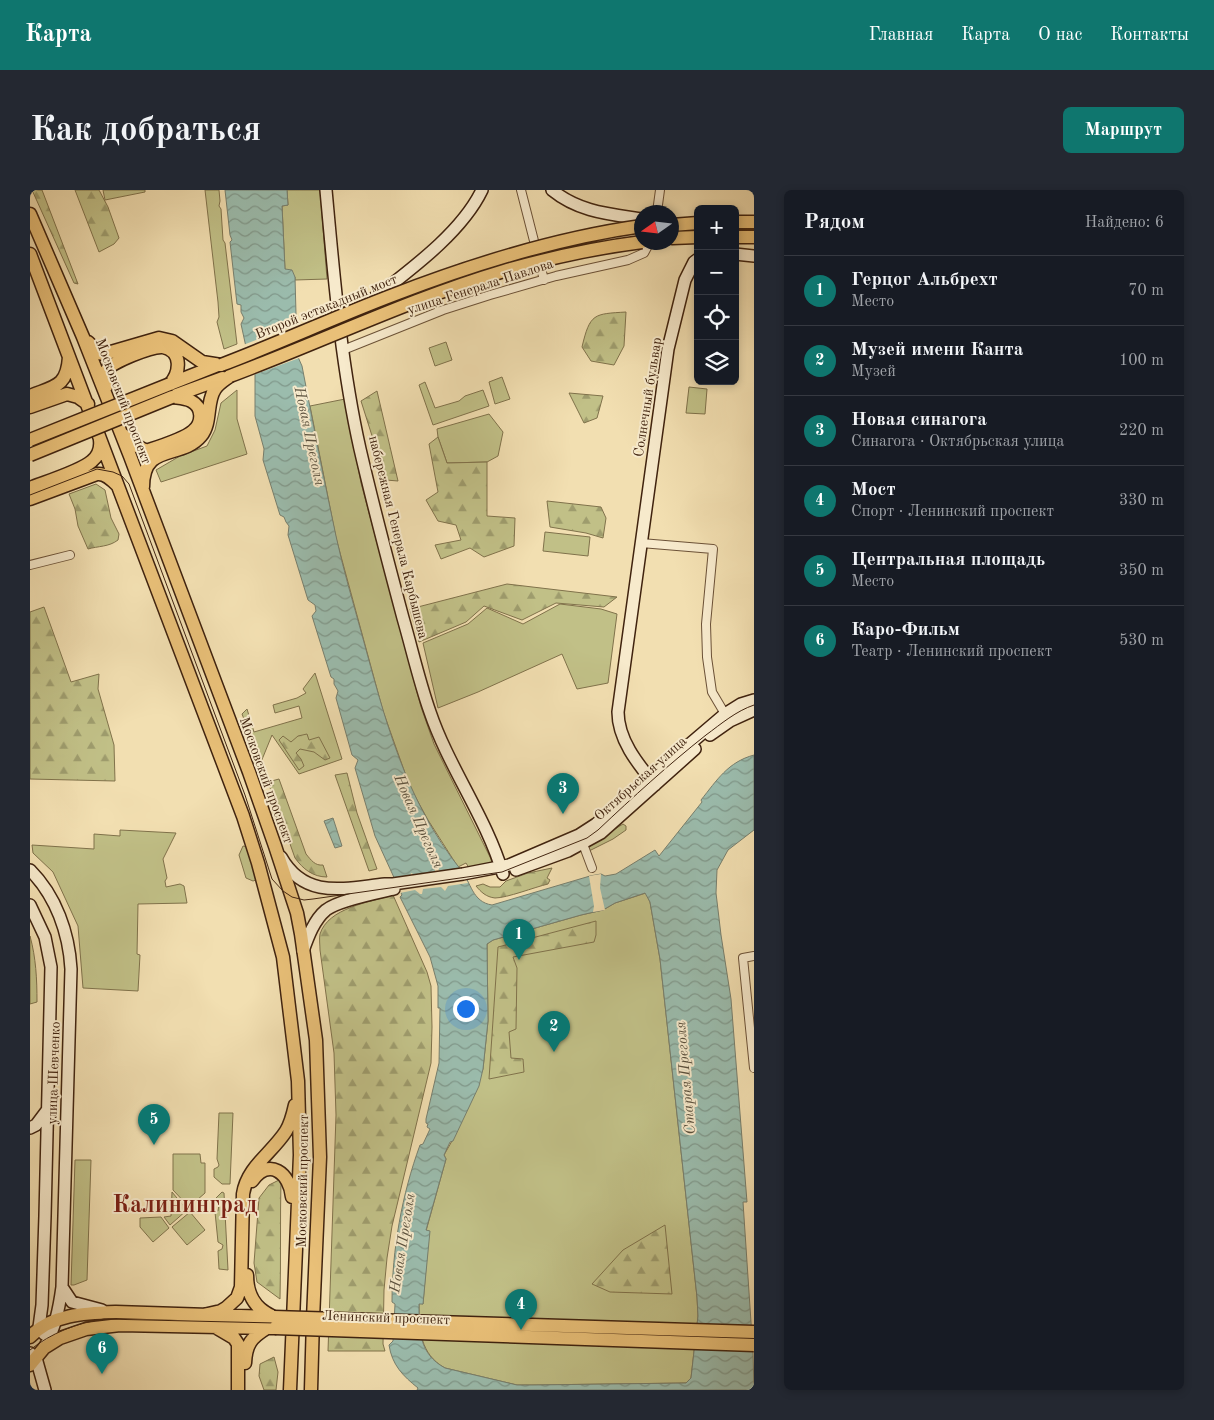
<!DOCTYPE html>
<html lang="ru">
<head>
<meta charset="utf-8">
<style>
  body { margin:0; font-family:"Old Standard TT",serif; background:#242831; color:#f1f3f6 }
  .controls { position:absolute; right:15px; top:15px; display:grid; overflow:hidden; border-radius:8px; box-shadow:0 2px 8px #0003 }
  .controls button { width:45px; height:45px; display:grid; place-items:center; padding:0; border:0; border-bottom:1px solid #363941; background:#171b24; color:#f1f3f6; font:25px sans-serif }
  .compass { position:absolute; left:604px; top:15px; width:45px; height:45px; border-radius:50%; background:#171b24; box-shadow:0 2px 8px #0003; rotate:256deg }
  .you { position:absolute; left:435px; top:818px; width:18px; height:18px; margin:-12px; border:4px solid #fff; border-radius:50%; background:#1a73e8; box-shadow:0 0 0 8px #1a73e833 }
  .badge { display:grid; place-items:center; width:32px; height:32px; border-radius:50%; background:#0f766e; color:#fff; font-size:16px; font-weight:700 }
  .pin { position:absolute; translate:-50% -41px; filter:drop-shadow(0 1px 2px #0008) }
  .pin::after { content:''; position:absolute; top:26px; width:18px; height:15px; background:inherit; clip-path:polygon(0 0,100% 0,50% 100%) }
  .list { margin:0; padding:0; list-style:none }
  h2 { display:flex; justify-content:space-between; align-items:center; height:65px; margin:0; padding:0 20px; font-size:21px }
  h2 small { font-size:16px; font-weight:400; color:#9ea1a6 }
  .list li { display:grid; grid-template-columns:32px 1fr auto; gap:15px; align-items:center; box-sizing:border-box; height:70px; padding:0 20px; border-top:1px solid #363941 }
  .list b { display:block; font-size:19px; white-space:nowrap }
  .list p { margin:0; font-size:16px; white-space:nowrap; color:#9ea1a6 }
  .list em { font-size:16px; font-style:normal; color:#9ea1a6 }
  .icon { flex:none; width:28px; height:28px; fill:none; stroke:currentColor; stroke-width:2; stroke-linecap:round; stroke-linejoin:round }
  .map { position:relative; flex:none; width:724px; height:1200px; overflow:hidden; border-radius:8px }
  header { display:flex; align-items:center; gap:30px; box-sizing:border-box; height:70px; padding:0 25px; background:#0f766e; color:#fff }
  header strong { font-size:24px }
  nav { display:flex; gap:28px; margin-inline-start:auto; font-size:18px }
  .intro { display:flex; align-items:center; justify-content:space-between; box-sizing:border-box; height:120px; padding:0 30px }
  h1 { margin:0; font-size:35px }
  .button { padding:12px 22px; border-radius:8px; background:#0f766e; color:#fff; font-size:18px; font-weight:700 }
  main { display:flex; gap:30px; padding:0 30px }
  aside { flex:1; background:#171b24; border-radius:8px; box-shadow:0 2px 8px #0003 }
  .map>svg:first-child { display:block }
  .green { fill:#c1c087; stroke:#80724b }
  .forest { fill:url(#forest-firs); stroke:#80724b }
  .water { fill:url(#water-waves); stroke:#777f6e; fill-rule:evenodd }
  .pier { fill:#f2dfb1 }
  .lines { fill:none; stroke-linecap:round; stroke-linejoin:round }
  .street-casing { stroke:#6c5238; stroke-width:10 }
  .secondary-casing { stroke:#40230f; stroke-width:14 }
  .primary-casing { stroke:#40230f; stroke-width:15 }
  .street { stroke:#f7eacc; stroke-width:8 }
  .secondary { stroke:#f7eacc; stroke-width:11 }
  .primary { stroke:#e9c078; stroke-width:12 }
  .tram { stroke:#40230f; stroke-width:1 }
  .primary-bridge-casing { stroke:#40230f; stroke-width:15; stroke-linecap:butt }
  .primary-bridge { stroke:#e9c078; stroke-width:12 }
  .labels { text-anchor:middle; stroke-width:4; stroke-linejoin:round; paint-order:stroke }
  .street-label { font-size:14px; fill:#40230f; stroke:#f7eacc }
  .water-label { font-size:15px; font-style:italic; fill:#5b513e; stroke:#f7eacc }
  .town-label { font-size:24px; font-weight:bold; fill:#7a1f14; stroke:#f7eacc }
</style>
</head>
<body>
<header>
<strong>Карта</strong>
<nav><a>Главная</a><a>Карта</a><a>О нас</a><a>Контакты</a></nav>
</header>
<div class="intro"><h1>Как добраться</h1><a class="button">Маршрут</a></div>
<main>
<div class="map">
<svg width="724" height="1200" viewBox="0 0 724 1200">
  <defs>
    <pattern id="forest-firs" width="22" height="20" patternUnits="userSpaceOnUse" patternTransform="scale(1.25)"><rect width="22" height="20" fill="#c1c087"/><path d="M5 1l3.5 6h-7zM16 11l3.5 6h-7z" fill="#9e9c6d"/></pattern>
    <pattern id="water-waves" width="16" height="10" patternUnits="userSpaceOnUse" patternTransform="scale(1.25)"><rect width="16" height="10" fill="#9bbcad"/><path d="M0 5q4-4 8 0t8 0" fill="none" stroke="#80988b"/></pattern>
  </defs>
  <rect width="100%" height="100%" fill="#f2dfb1"/>
  <filter id="stains"><feTurbulence type="fractalNoise" baseFrequency=".004" numOctaves="4"/><feColorMatrix values="0 0 0 0 .2 0 0 0 0 .09 0 0 0 0 .02 0 0 0 .5 -.17"/></filter>
  <radialGradient id="worn" r=".72"><stop offset=".6" stop-color="#630" stop-opacity="0"/><stop offset="1" stop-color="#630" stop-opacity=".3"/></radialGradient>
  <path class="green" d="M73,0H115V2L75,10Z
    M175,0H189L190,11L189,16L191,19L193,50L195,53L207,154L194,159L187,132L189,127L188,112Z
    M257,0H290L297,89L265,90V87L255,80L252,16L258,15Z
    M416,152L422,170L405,176L399,158Z
    M472,187L480,209L465,214L459,192Z
    M395,192L405,218L429,211L435,206L453,200L459,216L403,235L389,195Z
    M659,197L677,199L675,224L656,223Z
    M207,200V229L217,264L131,292L126,280L150,266L177,256L185,240L191,213Z
    M315,209L331,293L391,517L404,554L461,669L462,674L441,681L436,673L428,677L398,630L380,597L353,521L306,348L280,216Z
    M459,224L473,242L468,266L457,272L417,273L408,247L407,239Z
    M515,342L560,347L558,366L513,361Z
    M530,414L571,419L587,424L578,493L547,499L532,464L448,502L408,518L393,453L438,434L457,418L493,434Z
    M285,483L312,569L269,584L242,545L231,572L212,524L217,519L224,542L272,528L269,516L245,523L243,515L267,508L276,503L273,499Z
    M593,634L596,636V640L583,649L559,661L556,657Z
    M90,640L146,643L133,669L137,688L135,691L136,697L150,694L154,696L157,713L108,714L107,764L110,765L108,801L53,798L48,736L23,682L3,663L2,655L64,659V644L90,646Z
    M213,656L218,657L227,688L226,690L223,691L216,688L209,665Z
    M616,703L620,712L630,769L667,1107L668,1126L661,1188L656,1193L503,1195H487L415,1178C390,1164 389,1140 389,1113L393,1114L399,1041H396L416,969L414,965L422,951L453,879L458,831L457,754L463,750L551,725L573,720L585,713Z
    M0,746C6,768 7,789 7,812L0,814Z
    M189,923H203L200,994H192L184,987V979L188,977L189,975L187,969Z
    M143,964H170L171,973H175V1003L159,1017L143,1000Z
    M45,970H61L57,1090L44,1095H41Z
    M142,1002L157,1020L140,1035L134,1027L141,1026Z
    M192,1002L194,1003L198,1080L189,1079L188,1061L192,1059L193,1055L188,1052L185,1022L188,1021L189,1015L184,1013V1010Z
    M160,1022L175,1040L157,1055L142,1037Z
    M131,1027L139,1038L123,1052L110,1037V1028Z"/>
  <path class="forest" d="M2,0H12L48,94L44,93Z
    M45,0H69L78,17L89,48L84,54L69,62Z
    M596,122L594,156L584,175L561,171L552,157C560,123 564,124 596,122Z
    M347,201L368,291L356,290L331,211Z
    M539,203L573,206L567,228L554,233Z
    M408,247L417,273L457,272V326L485,328L484,356L454,367L440,358L411,369L405,355L431,350L426,335L408,331L396,310L408,302L399,254Z
    M66,294L75,300L81,328L89,344L88,350C79,357 68,356 58,359L48,336L45,319L39,304Z
    M517,311L571,317L576,328L573,348L556,343L520,337Z
    M477,394L587,407L574,417L526,413L492,430L454,416L436,432L389,452L380,419Z
    M14,417L41,492L69,484L68,499L84,555L85,591L0,589V422Z
    M277,544L279,550L289,547L300,568L295,570L284,562L270,559L266,563L271,569L274,576L269,580L249,550L253,546L261,552L268,546Z
    M317,583L327,623L347,679L339,681L305,585Z
    M249,589L276,664C281,670 285,676 293,675L297,687C283,687 273,679 265,668L238,592Z
    M522,678L517,688L520,690L518,694C505,697 477,708 465,708C456,707 451,702 446,696L453,694L460,697H470L476,691L498,683Z
    M363,705L397,782L401,796L402,837L401,873L362,1036L357,1068L354,1100L353,1154L355,1161H298L306,925L304,863L290,760C290,755 289,749 290,744C298,718 340,712 363,705Z
    M566,731V745L564,752L483,767L487,778L486,839L479,842L481,868L493,869L494,882L459,889L468,757Z
    M251,989C250,1029 251,1069 250,1109L227,1092L224,1073L229,1008L239,995Z
    M635,1035L642,1104L580,1102L562,1094L593,1060Z
    M244,1167L248,1182L246,1200H234L229,1186L230,1174Z"/>
  <path class="water" d="M195,0H257L258,15L252,16L255,79L262,80L265,87L266,124L265,129L260,137L264,158L272,176C283,233 294,290 306,346C313,379 323,412 332,445C355,529 375,610 431,680C441,692 442,712 462,715L560,686L571,684L575,686L586,684L625,660L629,666L672,612L671,610C687,590 698,572 724,565V640L698,660L687,680L686,703L691,745L701,809L717,1012H713L723,1162L724,1200H387L388,1198C373,1186 362,1175 359,1155L363,1151L365,1114L362,1112C362,1060 372,1004 390,955L393,954L400,939L397,937L398,934L396,933V929L409,873L410,818H408V796L400,767L370,707L372,705L345,646L325,578L328,570L322,565L306,508L308,501L304,494V489L301,487L282,426L286,421L285,415L278,410L258,345L259,336L256,332L254,327L250,325L233,270L234,259L225,226V182L216,157L211,134L214,128L211,122V115L207,114L200,52L202,50L200,45ZM615,703L620,712L630,769L667,1107L668,1126L661,1188L656,1193L503,1195H487L415,1178C389,1164 389,1141 389,1114H393L400,1041L396,1040L416,969L414,965L420,952L423,951L449,896L453,879L458,831L457,754L463,750L551,725L573,720L585,713Z
    M303,628L312,656L305,658L294,631Z"/>
  <path class="pier" d="M267,131L259,145L272,167L223,185L213,155L260,137V134Z
    M405,679H408L412,683L431,680L438,693L418,696L415,701L411,697L393,699L392,704H390L385,700L370,703L364,689L380,687L381,683L388,686L405,683Z
    M571,684L570,698L575,720L563,722L564,716L559,686Z"/>
  <g class="lines">
    <g class="street-casing">
      <path id="street" d="M491,0L514,90
        M627,22L630,0
        M313,160L413,120L460,105L526,86L598,70L614,63L620,52
        M611,353L683,359L676,434L677,467L682,502L695,524
        M0,375L40,365
        M553,654L562,678
        M724,766L713,768L724,878"/>
    </g>
    <g class="secondary-casing">
      <path id="secondary" d="M296,0C304,87 311,174 330,259C343,315 358,372 373,428C382,459 389,491 400,522C419,578 456,627 473,684
        M522,0C549,22 579,24 612,29
        M705,64L724,66
        M339,112C377,82 431,44 452,0
        M680,545L700,531L724,520
        M625,595C608,574 588,550 588,522L638,159L655,90L664,72L668,69
        M251,667C275,710 315,698 355,694H363L433,684L479,675L549,645L566,634L695,524L711,514L724,510
        M0,680C26,706 39,743 41,779L32,1097C29,1119 25,1139 14,1158
        M486,680L538,661L571,643L665,559
        M0,715L15,747L21,777L15,1026L12,1115L9,1137L14,1144
        M273,761C278,747 284,730 296,720C309,710 347,703 364,699
        M0,938L6,935L18,919
        M32,1097L42,1112L72,1120
        M0,1163L6,1168L15,1200"/>
    </g>
    <g class="primary-casing">
      <path id="primary" d="M0,24L53,147L100,266L219,582L245,656L267,723L271,744L286,850L290,967L283,1129L281,1200
        M705,32H724
        M642,35L668,33
        M705,47H724
        M642,48L668,47
        M0,64L213,626L228,673L253,767L268,891L270,965L260,1200
        M58,152L69,163L74,164L129,148L142,151L172,172L191,175
        M140,194L188,175
        M76,197C75,193 75,186 76,181C81,172 122,156 133,157C153,161 150,183 140,194
        M0,206C25,196 37,197 39,167
        M144,206L193,188
        M0,217L37,204L48,207L58,214
        M92,244L102,253L116,261C128,257 154,249 163,241C173,233 173,217 161,211C155,208 148,208 142,207
        M113,297C113,252 151,270 171,246C182,233 176,212 185,199C189,193 195,190 200,186
        M0,298C15,292 51,281 62,271C69,265 71,258 70,250
        M0,309L67,284C75,283 81,289 87,295
        M222,991C239,967 260,983 262,1007
        M217,1085C217,1104 224,1118 242,1126
        M169,1126L191,1121L196,1118L207,1108L211,1097L213,1004C217,977 242,963 256,941C261,933 263,924 265,915
        M187,1138L204,1148L208,1154V1200
        M0,1147C21,1124 56,1123 86,1122L244,1127
        M215,1173C216,1154 221,1148 237,1138
        M0,1175L14,1158L30,1148L56,1139L90,1135L245,1138"/>
    </g>
    <use href="#street" class="street"/>
    <use href="#secondary" class="secondary"/>
    <use href="#primary" class="primary"/>
    <path class="tram" d="M0,305L67,279L83,282L92,286L99,294L215,605L242,689L253,701L262,707L274,710L283,709L472,682L557,648L568,640C603,607 638,575 676,545C691,534 706,521 724,515
      M0,1160C21,1143 47,1133 74,1129L245,1133L724,1151"/>
    <g class="primary-bridge-casing">
      <path id="primary-bridge" d="M191,175C249,153 305,127 363,105C443,74 526,48 612,36
        M200,186C291,152 380,109 474,81C519,68 565,58 612,52
        M0,250L140,194
        M0,265L142,207
        M244,1127L724,1142
        M245,1138L724,1155"/>
    </g>
    <use href="#primary-bridge" class="primary-bridge"/>
  </g>
  <g class="labels">
    <g class="street-label">
      <text transform="translate(450 96) rotate(-18)" y="5">улица Генерала Павлова</text>
      <text transform="translate(296 116) rotate(-22)" y="5">Второй эстакадный мост</text>
      <text transform="translate(617 207) rotate(-81)" y="5">Солнечный бульвар</text>
      <text transform="translate(94 211) rotate(69)" y="5">Московский проспект</text>
      <text transform="translate(369 347) rotate(76)" y="5">набережная Генерала Карбышева</text>
      <text transform="translate(610 588) rotate(-42)" y="5">Октябрьская улица</text>
      <text transform="translate(237 590) rotate(70)" y="5">Московский проспект</text>
      <text transform="translate(23 883) rotate(-88)" y="5">улица Шевченко</text>
      <text transform="translate(272 991) rotate(-89)" y="5">Московский проспект</text>
      <text transform="translate(356 1127) rotate(2)" y="5">Ленинский проспект</text>
    </g>
    <g class="water-label">
      <text transform="translate(280 246) rotate(78)" y="5">Новая Преголя</text>
      <text transform="translate(389 631) rotate(66)" y="5">Новая Преголя</text>
      <text transform="translate(655 888) rotate(-95)" y="5">Старая Преголя</text>
      <text transform="translate(372 1053) rotate(-81)" y="5">Новая Преголя</text>
    </g>
    <g class="town-label">
      <text x="155" y="1022">Калининград</text>
    </g>
  </g>
  <rect width="100%" height="100%" filter="url(#stains)"/>
  <rect width="100%" height="100%" fill="url(#worn)"/>
</svg>
<div class="controls">
<button>+</button>
<button>−</button>
<button><svg class="icon" aria-label="locate" viewBox="0 0 24 24"><circle cx="12" cy="12" r="6"/><path d="M12 2v4M12 18v4M2 12h4M18 12h4"/></svg></button>
<button><svg class="icon" aria-label="layers" viewBox="0 0 24 24"><path d="M12 4l9 5-9 5-9-5zM3 14l9 5 9-5"/></svg></button>
</div>
<svg class="compass" viewBox="-18 -18 36 36"><path d="M0-13l5 13h-10z" fill="#e53935"/><path d="M0 13l5-13h-10z" fill="#9ea1a6"/></svg>
<div class="you"></div>
<div class="pin badge" style="left:489px;top:770px">1</div>
<div class="pin badge" style="left:524px;top:862px">2</div>
<div class="pin badge" style="left:533px;top:624px">3</div>
<div class="pin badge" style="left:491px;top:1140px">4</div>
<div class="pin badge" style="left:124px;top:955px">5</div>
<div class="pin badge" style="left:72px;top:1184px">6</div>
</div>
<aside>
<h2>Рядом<small>Найдено: 6</small></h2>
<ul class="list">
<li><span class="badge">1</span><div><b>Герцог Альбрехт</b><p>Место</p></div><em>70 m</em></li>
<li><span class="badge">2</span><div><b>Музей имени Канта</b><p>Музей</p></div><em>100 m</em></li>
<li><span class="badge">3</span><div><b>Новая синагога</b><p>Синагога · Октябрьская улица</p></div><em>220 m</em></li>
<li><span class="badge">4</span><div><b>Мост</b><p>Спорт · Ленинский проспект</p></div><em>330 m</em></li>
<li><span class="badge">5</span><div><b>Центральная площадь</b><p>Место</p></div><em>350 m</em></li>
<li><span class="badge">6</span><div><b>Каро-Фильм</b><p>Театр · Ленинский проспект</p></div><em>530 m</em></li>
</ul>
</aside>
</main>
</body>
</html>
